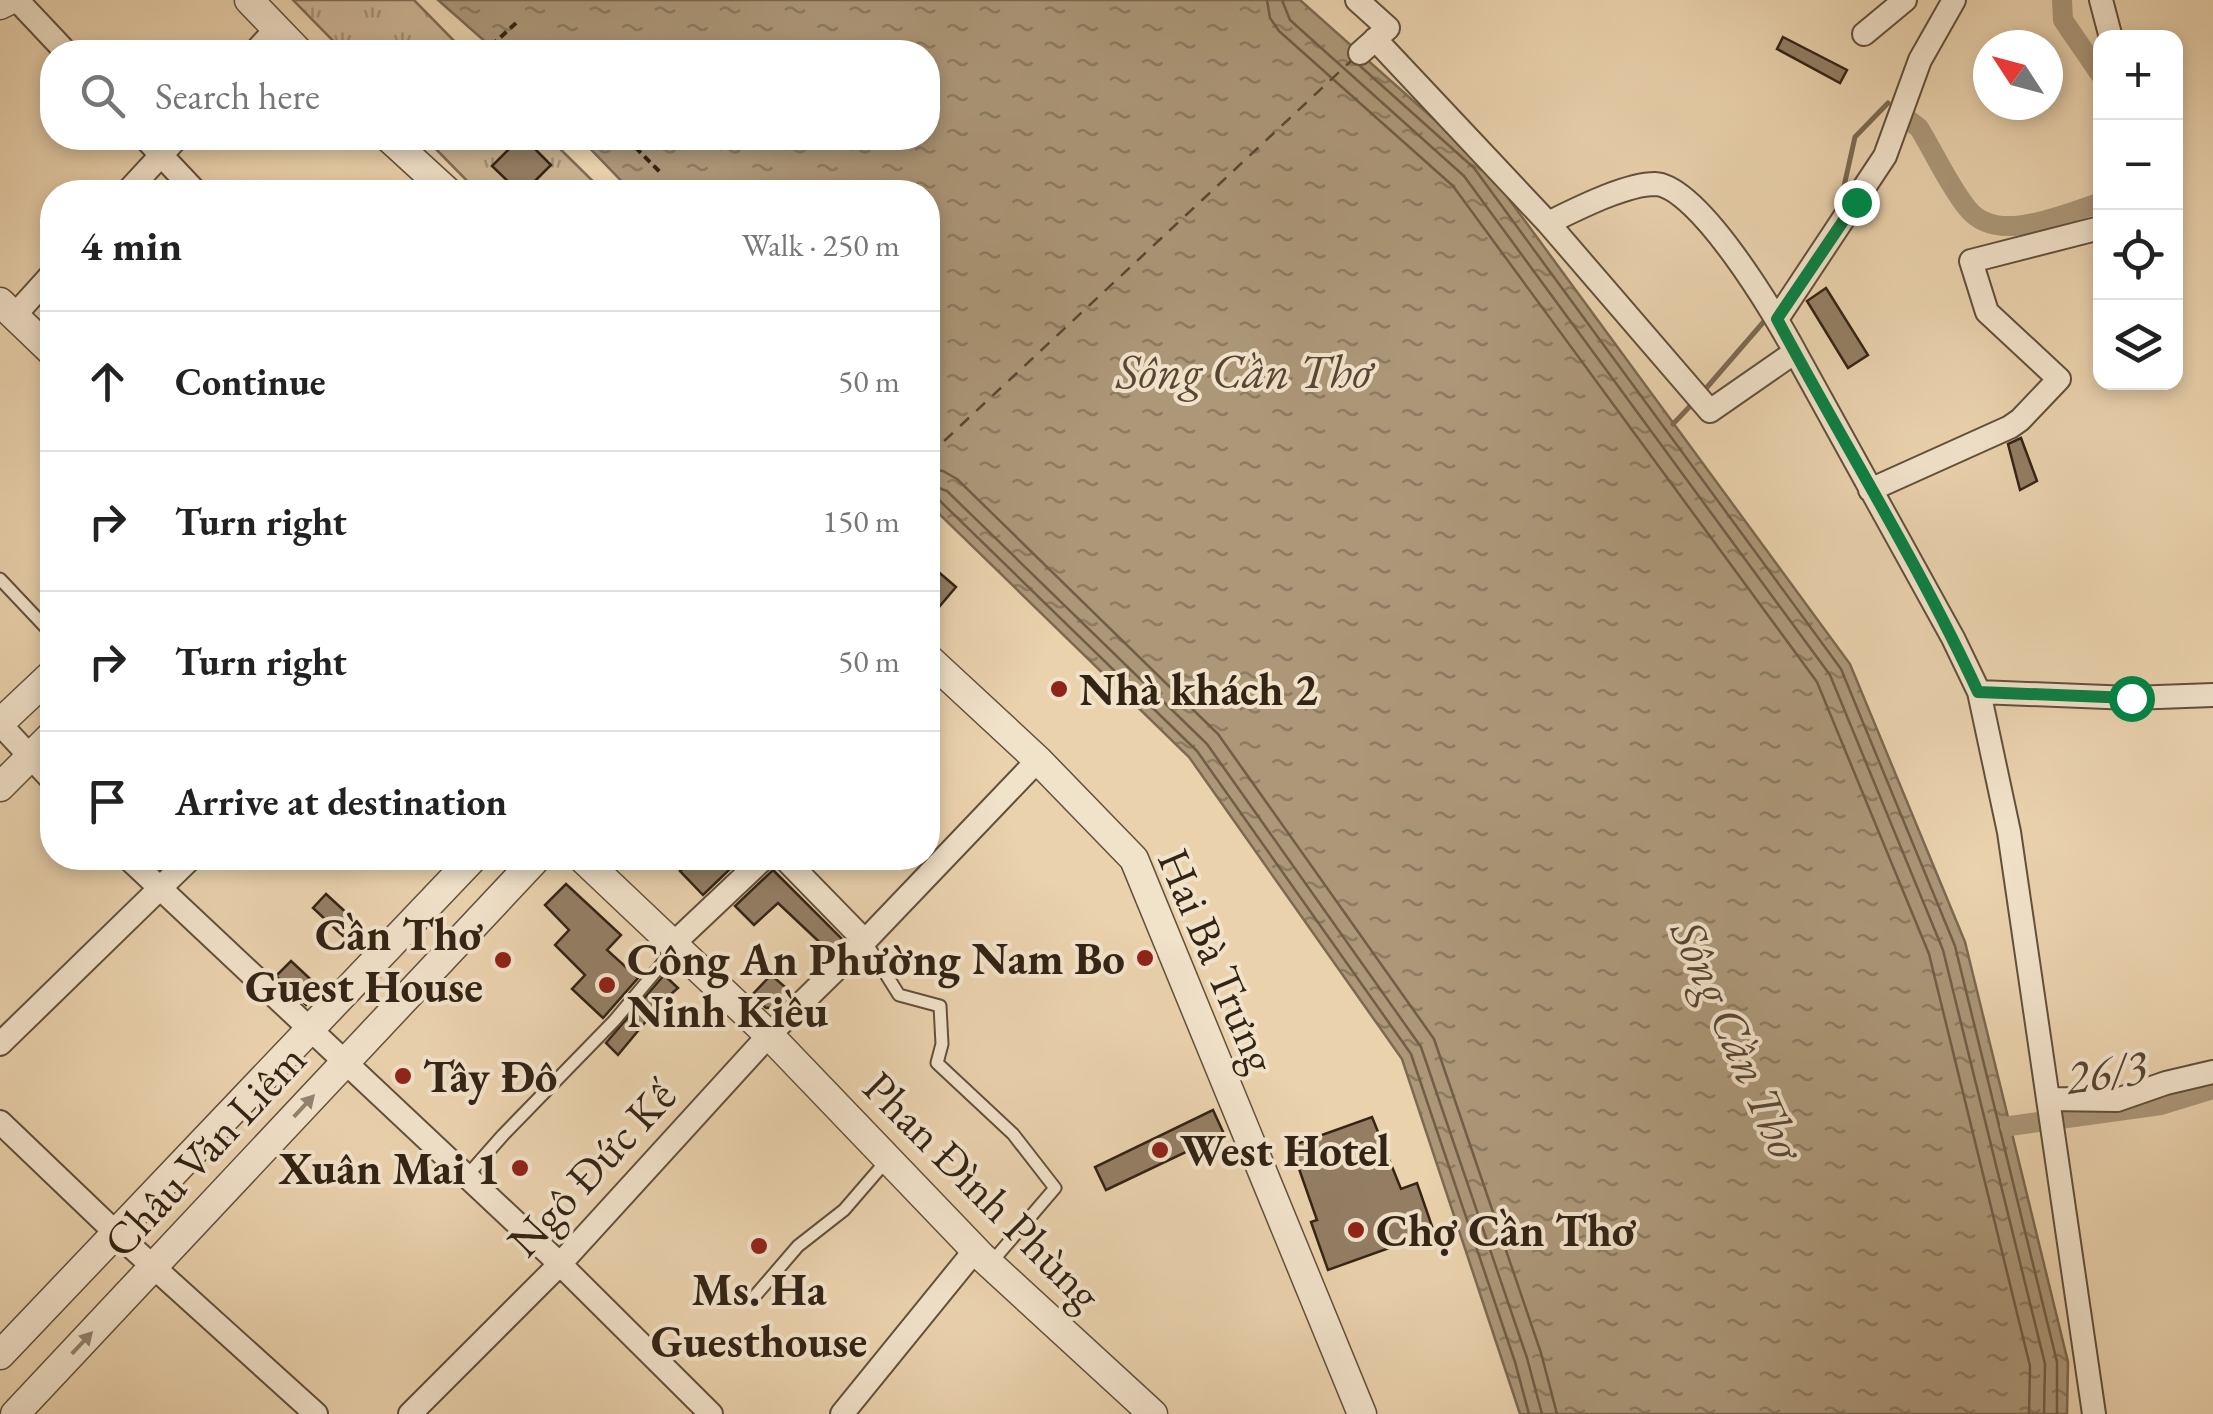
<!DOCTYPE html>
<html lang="en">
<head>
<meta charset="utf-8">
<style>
  body { margin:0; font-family:"EB Garamond",serif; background:#f6f6f6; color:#222 }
  .controls { position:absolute; right:30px; top:30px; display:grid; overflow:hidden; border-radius:20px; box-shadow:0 5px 15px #0003 }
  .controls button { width:90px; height:90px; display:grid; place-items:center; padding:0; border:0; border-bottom:2px solid #e0e0e0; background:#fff; color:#222; font:50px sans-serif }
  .compass { position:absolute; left:1973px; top:30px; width:90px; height:90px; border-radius:50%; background:#fff; box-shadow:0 5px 15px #0003; rotate:306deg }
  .stop { position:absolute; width:30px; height:30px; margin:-22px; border:8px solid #0b8043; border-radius:50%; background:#fff }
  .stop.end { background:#0b8043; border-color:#fff; box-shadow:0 2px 10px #0008 }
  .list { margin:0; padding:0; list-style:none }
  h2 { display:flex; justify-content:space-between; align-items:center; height:130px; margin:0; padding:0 40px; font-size:42px }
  h2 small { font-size:32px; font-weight:400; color:#767676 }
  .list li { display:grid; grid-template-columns:65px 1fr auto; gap:30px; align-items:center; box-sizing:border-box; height:140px; padding:0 40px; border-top:2px solid #e0e0e0 }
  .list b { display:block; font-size:38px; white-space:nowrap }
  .list em { font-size:32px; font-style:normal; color:#767676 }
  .icon { flex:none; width:55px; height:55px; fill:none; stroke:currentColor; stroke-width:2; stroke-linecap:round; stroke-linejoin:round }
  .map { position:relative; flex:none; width:2213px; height:1414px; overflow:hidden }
  .search { position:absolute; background:#fff; box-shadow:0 5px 15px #0003; left:40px; top:40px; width:900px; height:110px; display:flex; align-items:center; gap:25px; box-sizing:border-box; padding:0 35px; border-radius:40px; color:#767676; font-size:38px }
  .panel { position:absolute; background:#fff; box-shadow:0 5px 15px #0003; left:40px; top:180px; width:900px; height:690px; border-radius:40px }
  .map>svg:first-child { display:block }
  .park { fill:url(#park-tufts); stroke:#806c54; stroke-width:2.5 }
  .water { fill:url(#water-ripples); stroke:#7c6951; stroke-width:2.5 }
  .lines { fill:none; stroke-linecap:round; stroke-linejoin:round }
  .shore { stroke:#705e47; stroke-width:2.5 }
  .stream { stroke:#7c6951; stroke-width:5 }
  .canal { stroke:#ac9779; stroke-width:20 }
  .ferry { stroke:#584633; stroke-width:2.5; stroke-dasharray:12 10; stroke-linecap:butt }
  .building { fill:#937e64; stroke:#342415; stroke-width:2.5 }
  .service-casing { stroke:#62503b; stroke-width:15 }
  .minor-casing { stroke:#62503b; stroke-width:26 }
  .tertiary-casing { stroke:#62503b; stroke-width:31 }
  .path { stroke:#342415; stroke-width:4; stroke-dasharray:8 5; stroke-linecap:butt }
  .service { stroke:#f1e2ca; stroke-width:11 }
  .minor { stroke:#f1e2ca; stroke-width:22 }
  .tertiary { stroke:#f1e2ca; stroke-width:28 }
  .oneway { fill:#928370 }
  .route { stroke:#0b8043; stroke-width:12 }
  .poi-dot { fill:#8f2418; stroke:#f1e2ca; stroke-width:4 }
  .labels { text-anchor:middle; stroke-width:8; stroke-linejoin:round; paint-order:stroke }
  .poi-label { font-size:45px; font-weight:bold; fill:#342415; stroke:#f1e2ca; text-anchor:start }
  .street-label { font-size:45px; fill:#342415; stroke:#f1e2ca }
  .water-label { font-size:48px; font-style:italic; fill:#584633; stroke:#f1e2ca }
</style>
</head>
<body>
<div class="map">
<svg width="2213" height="1414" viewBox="0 0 2213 1414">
  <defs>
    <pattern id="park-tufts" width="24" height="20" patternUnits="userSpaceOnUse" patternTransform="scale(2.5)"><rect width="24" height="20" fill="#cbb493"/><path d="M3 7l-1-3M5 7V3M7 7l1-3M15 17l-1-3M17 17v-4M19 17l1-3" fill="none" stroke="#a69277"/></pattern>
    <pattern id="water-ripples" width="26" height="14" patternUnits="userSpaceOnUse" patternTransform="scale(2.5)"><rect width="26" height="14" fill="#ac9779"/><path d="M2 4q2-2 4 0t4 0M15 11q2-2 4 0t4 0" fill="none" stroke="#8d7b62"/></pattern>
  </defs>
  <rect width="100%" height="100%" fill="#ead2ad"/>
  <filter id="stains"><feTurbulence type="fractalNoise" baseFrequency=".002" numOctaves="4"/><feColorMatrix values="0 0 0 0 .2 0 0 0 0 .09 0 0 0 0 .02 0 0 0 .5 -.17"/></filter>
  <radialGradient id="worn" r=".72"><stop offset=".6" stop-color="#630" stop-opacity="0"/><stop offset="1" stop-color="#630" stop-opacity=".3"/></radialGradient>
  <path class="park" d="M293,0H414L465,52H344Z
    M425,138H549L604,192H478Z"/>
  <path class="water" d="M438,0H1300L1481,161L1850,664L1965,942L2068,1362L2067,1414H1520L1402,1059L1189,757L928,503V192H632L580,138H928V52H497Z"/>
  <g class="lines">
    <path class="shore" d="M1267,0L1270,18L1279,31L1453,186L1817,682L1929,954L2030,1366L2029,1414
      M1282,0L1290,20L1464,176L1830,675L1943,950L2045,1364L2044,1414
      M1360,66L1474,168L1841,669L1955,946L2057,1362V1414
      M928,469L943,471L957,479L1218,734L1434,1039L1541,1353L1557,1414
      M928,484L947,491L1207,744L1421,1047L1527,1358L1542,1414
      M928,497L939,500L1197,751L1411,1054L1515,1362L1529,1414"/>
    <path class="stream" d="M1840,204L1855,137L1888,103
      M1702,393L1767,318
      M1673,424L1695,401"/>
    <path class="canal" d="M2062,0L2063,20L2100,74
      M1910,121L1919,128C1935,154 1949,186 1968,209C1998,246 2064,213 2100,203
      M2010,1126L2161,1105L2213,1089"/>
    <path class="ferry" d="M928,456L1351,61"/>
  </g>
  <path class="building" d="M1783,37L1847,70L1840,83L1777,49Z
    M520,138H524L551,165L524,192H519L492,166Z
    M1826,288L1868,355L1848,368L1807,301Z
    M2021,438L2037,481L2020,490L2008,444Z
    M928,563L956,587L928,620Z
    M695,858H717L729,870L703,895L680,871Z
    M773,870L844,941L831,953L778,903L754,925L735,906Z
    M566,884L621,935L607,950L638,978L603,1018L572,989L585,975L555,945L569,930L545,905Z
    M326,894L373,937L360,952L313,908Z
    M291,961L321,989L306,1005L276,976Z
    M664,975L678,988L662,1002L618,1055L606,1043Z
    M771,975L791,992L776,1007L766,1008L752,995Z
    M1213,1110L1224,1134L1106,1190L1095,1167Z
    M1372,1117L1401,1189L1417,1183L1434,1232L1328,1270L1311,1222L1317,1220L1291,1146Z"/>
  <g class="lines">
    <g class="service-casing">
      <path id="service" d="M0,579L52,634
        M865,941L899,995L940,1006L942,1044L937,1063L1013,1134L1055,1188L990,1264
        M466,1177L503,1135L614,1021L666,959L673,944
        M755,1296L798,1246L844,1210L888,1159"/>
    </g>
    <g class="minor-casing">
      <path id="minor" d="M17,0L66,52
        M1357,0L1388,28L1360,53
        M2101,0L2111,38
        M1864,34L1905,0
        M1375,39L1548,223L1710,411L1795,352L1953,638L1979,692L2009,832L2094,1414
        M255,52L275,30
        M145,138L196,192
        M127,192L177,138
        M1548,223C1575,210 1625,184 1655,184C1698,185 1776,316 1795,352
        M14,316L52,274
        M1777,319L1885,156L1920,60L1954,0
        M1870,490L2010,427L2020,420L2059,379L1987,312L1971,261L2100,228
        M1979,692L2131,698L2213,695
        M0,724L52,780
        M128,858L560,1264L711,1414
        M784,858L865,941
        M673,944L764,858
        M0,1044L191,858
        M2048,1099L2117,1100L2166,1083L2213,1072
        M0,1122L116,1233L316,1414
        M410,1414L560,1264L769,1035L865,941L1038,760
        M842,1414L976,1249"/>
    </g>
    <g class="tertiary-casing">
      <path id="tertiary" d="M249,0L299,52
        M0,5L10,0
        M389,138L448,192
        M0,302L52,352
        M928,658L1038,760L1134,859L1362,1414
        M0,723L52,674
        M0,787L52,735
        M582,858L769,1035L981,1256L1153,1414
        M0,1355L473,858
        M15,1414L537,858"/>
    </g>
    <path class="path" d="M491,46L517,22
      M626,138L660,172"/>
    <use href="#service" class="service"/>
    <use href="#minor" class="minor"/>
    <use href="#tertiary" class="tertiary"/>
  </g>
  <defs><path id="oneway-solid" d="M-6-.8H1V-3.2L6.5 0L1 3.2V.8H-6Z" transform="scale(2.5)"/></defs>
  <g class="oneway">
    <use href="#oneway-solid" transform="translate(304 1106) rotate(-47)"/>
    <use href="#oneway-solid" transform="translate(82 1343) rotate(-47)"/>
  </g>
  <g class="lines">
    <path class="route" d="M1856,202L1777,319C1843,443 1919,564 1978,692L2131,698"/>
  </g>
  <g class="poi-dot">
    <circle cx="1059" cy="689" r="10"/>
    <circle cx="1145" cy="958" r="10"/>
    <circle cx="503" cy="960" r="10"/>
    <circle cx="607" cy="985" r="10"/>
    <circle cx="403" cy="1076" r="10"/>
    <circle cx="1160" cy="1150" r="10"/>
    <circle cx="520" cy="1168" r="10"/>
    <circle cx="1356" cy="1230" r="10"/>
    <circle cx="759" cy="1246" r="10"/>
  </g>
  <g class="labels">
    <g class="poi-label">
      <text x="1079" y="705">Nhà khách 2</text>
      <text x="483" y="950" text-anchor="end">Cần Thơ<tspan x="483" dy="52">Guest House</tspan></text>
      <text x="1125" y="974" text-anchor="end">Nam Bo</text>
      <text x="627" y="975">Công An Phường<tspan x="627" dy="52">Ninh Kiều</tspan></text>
      <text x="423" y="1092">Tây Đô</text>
      <text x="1180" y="1166">West Hotel</text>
      <text x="500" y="1184" text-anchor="end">Xuân Mai 1</text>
      <text x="1376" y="1246">Chợ Cần Thơ</text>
      <text x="759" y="1305" text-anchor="middle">Ms. Ha<tspan x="759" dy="52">Guesthouse</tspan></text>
    </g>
    <g class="street-label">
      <text transform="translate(1218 960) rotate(67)" y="16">Hai Bà Trưng</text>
      <text transform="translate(204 1150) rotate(-47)" y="16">Châu Văn Liêm</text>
      <text transform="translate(591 1168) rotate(-47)" y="16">Ngô Đức Kế</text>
      <text transform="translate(983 1190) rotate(45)" y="16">Phan Đình Phùng</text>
    </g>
    <g class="water-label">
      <text x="1245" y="388">Sông Cần Thơ</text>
      <text transform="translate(1738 1040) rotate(66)" y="17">Sông Cần Thơ</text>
      <text transform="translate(2106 1071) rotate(-9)" y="17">26/3</text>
    </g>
  </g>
  <rect width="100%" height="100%" filter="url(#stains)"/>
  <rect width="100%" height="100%" fill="url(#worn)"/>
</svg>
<div class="controls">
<button>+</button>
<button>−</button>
<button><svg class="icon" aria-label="locate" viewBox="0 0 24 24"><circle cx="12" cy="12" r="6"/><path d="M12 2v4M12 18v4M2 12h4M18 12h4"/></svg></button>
<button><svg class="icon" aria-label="layers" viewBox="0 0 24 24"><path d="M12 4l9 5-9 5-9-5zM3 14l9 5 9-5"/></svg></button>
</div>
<svg class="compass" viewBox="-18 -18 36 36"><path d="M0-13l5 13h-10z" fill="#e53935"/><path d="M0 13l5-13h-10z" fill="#767676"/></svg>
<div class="stop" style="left:2131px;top:698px"></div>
<div class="stop end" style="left:1856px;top:202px"></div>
<div class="search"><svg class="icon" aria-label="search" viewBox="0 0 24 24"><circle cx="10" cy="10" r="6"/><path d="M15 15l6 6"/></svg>Search here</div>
<section class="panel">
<h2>4 min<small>Walk · 250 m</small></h2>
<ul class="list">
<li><svg class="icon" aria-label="ahead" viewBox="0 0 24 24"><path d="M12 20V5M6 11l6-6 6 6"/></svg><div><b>Continue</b></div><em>50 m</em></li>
<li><svg class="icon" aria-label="right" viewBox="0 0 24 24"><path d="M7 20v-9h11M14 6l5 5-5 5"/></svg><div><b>Turn right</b></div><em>150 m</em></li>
<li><svg class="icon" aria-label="right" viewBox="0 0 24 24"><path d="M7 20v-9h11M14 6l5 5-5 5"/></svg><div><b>Turn right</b></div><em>50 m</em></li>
<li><svg class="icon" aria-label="arrive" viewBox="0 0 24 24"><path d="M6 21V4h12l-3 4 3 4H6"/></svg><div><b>Arrive at destination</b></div></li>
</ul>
</section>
</div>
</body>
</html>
